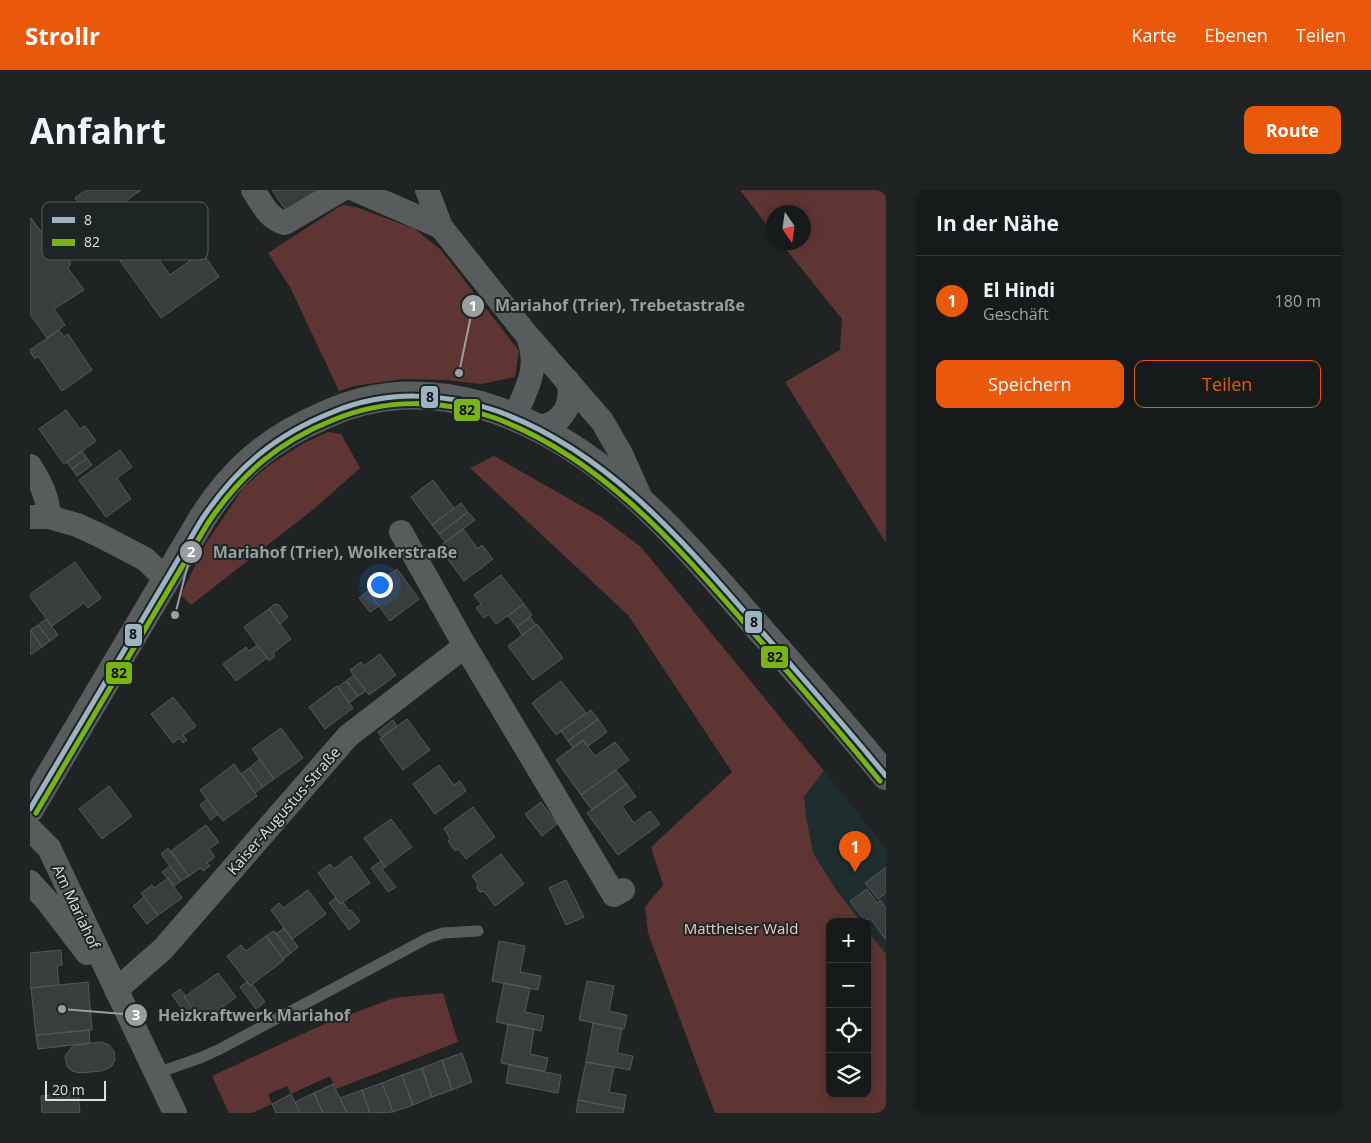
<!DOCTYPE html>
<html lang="de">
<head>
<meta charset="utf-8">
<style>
  body { margin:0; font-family:"Open Sans",sans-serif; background:#202323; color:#f1f3f6 }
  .controls { position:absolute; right:15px; bottom:15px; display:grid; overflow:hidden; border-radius:10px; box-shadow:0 2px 12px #0003 }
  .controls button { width:45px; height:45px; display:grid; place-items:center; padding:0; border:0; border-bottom:1px solid #363839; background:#171a1a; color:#f1f3f6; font:25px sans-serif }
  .compass { position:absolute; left:736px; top:15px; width:45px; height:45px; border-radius:50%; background:#171a1a; box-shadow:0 2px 12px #0003; rotate:167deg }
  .scale { position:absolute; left:15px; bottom:12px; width:61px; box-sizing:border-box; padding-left:5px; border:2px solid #dbe0e0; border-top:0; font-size:14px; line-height:18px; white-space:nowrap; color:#dbe0e0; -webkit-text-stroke:4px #1d2525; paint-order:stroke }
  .you { position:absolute; left:349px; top:394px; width:18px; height:18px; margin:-12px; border:4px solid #fff; border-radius:50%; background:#1a73e8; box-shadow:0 0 0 8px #1a73e833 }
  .badge { display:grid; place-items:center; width:32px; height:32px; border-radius:50%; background:#ea580c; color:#fff; font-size:16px; font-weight:700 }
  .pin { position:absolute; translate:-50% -41px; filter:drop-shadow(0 1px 2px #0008) }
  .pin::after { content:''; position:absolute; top:26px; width:18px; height:15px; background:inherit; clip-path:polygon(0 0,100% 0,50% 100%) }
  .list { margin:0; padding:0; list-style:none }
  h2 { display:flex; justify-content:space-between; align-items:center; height:65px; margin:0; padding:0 20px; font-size:21px }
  h2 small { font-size:16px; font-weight:400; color:#9ea1a2 }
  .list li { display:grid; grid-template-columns:32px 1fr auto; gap:15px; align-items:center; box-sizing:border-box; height:90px; padding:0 20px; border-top:1px solid #363839 }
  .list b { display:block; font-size:19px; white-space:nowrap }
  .list p { margin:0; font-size:16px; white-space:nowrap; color:#9ea1a2 }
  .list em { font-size:16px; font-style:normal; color:#9ea1a2 }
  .actions { display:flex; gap:10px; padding:15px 20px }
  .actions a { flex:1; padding:11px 0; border:1px solid #ea580c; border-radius:10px; text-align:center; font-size:18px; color:#ea580c }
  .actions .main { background:#ea580c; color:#fff }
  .icon { flex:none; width:28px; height:28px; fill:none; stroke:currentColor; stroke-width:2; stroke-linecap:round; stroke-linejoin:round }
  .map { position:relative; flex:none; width:856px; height:923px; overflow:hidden; border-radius:10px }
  header { display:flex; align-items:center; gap:30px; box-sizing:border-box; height:70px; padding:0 25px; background:#ea580c; color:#fff }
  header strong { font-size:24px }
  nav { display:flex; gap:28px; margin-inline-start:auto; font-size:18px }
  .intro { display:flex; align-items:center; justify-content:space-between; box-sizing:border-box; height:120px; padding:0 30px }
  h1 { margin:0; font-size:35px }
  .button { padding:12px 22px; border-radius:10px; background:#ea580c; color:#fff; font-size:18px; font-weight:700 }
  main { display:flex; gap:30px; padding:0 30px }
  aside { flex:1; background:#171a1a; border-radius:10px; box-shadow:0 2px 12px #0003 }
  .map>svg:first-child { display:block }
  .built { fill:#1e2d2d }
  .green { fill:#5e3533 }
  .building { fill:#3a3d3d; stroke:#545858 }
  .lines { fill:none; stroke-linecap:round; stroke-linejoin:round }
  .lane { stroke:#585c5c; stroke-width:11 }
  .street { stroke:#585c5c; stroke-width:24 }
  .secondary { stroke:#585c5c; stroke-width:28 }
  .bus-1-casing { stroke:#1d2525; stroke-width:9 }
  .bus-2-casing { stroke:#1d2525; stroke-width:9 }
  .bus-1 { stroke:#9cb3c2; stroke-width:5 }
  .bus-2 { stroke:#78b317; stroke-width:5 }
  .labels { text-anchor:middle; stroke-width:4; stroke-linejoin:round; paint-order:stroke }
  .street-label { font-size:15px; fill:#dbe0e0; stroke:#1d2525 }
  .park-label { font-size:15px; fill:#f4c6c1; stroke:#1d2525 }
  .key { fill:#1d2525; stroke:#565d5d; stroke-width:1 }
  .key-label { font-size:14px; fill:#dbe0e0 }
  .leader { fill:none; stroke:#999e9e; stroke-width:2 }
  .callout-dot { fill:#999e9e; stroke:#1d2525; stroke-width:2 }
  .mark-label { font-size:15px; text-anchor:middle; font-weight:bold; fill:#fff }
  .callout-label { font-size:16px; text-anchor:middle; font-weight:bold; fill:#999e9e; stroke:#1d2525; stroke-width:4; stroke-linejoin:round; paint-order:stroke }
  .line-badge { stroke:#1d2525; stroke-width:2 }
  .pale-badge-label { font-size:14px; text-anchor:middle; font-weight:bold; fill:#111 }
</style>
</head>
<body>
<header>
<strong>Strollr</strong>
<nav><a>Karte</a><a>Ebenen</a><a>Teilen</a></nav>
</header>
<div class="intro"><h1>Anfahrt</h1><a class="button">Route</a></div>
<main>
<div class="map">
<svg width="856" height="923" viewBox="0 0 856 923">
  <rect width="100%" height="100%" fill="#1f2323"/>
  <path class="built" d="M794,581L856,659V764L837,740V732H831L807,701L783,663L776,626L774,607Z"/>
  <path class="green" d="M710,0H856V353L755,192L810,160L812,129L751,53L774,52V22H744L743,43Z
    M312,15L326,17L385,39L411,60L489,161L485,187L451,194L417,190L373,189L324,196L309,201L260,97L238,63Z
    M298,242L311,244L330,278L285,318L161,415L151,405L175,355L214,297L238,276L274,253Z
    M464,266L571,327L611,357L794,581L774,607L776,626L783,663L807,701L831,732H800V904H837V740L856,764V923H685L618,743L615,717L633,695L621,657L702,582L598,425L440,278Z
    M413,803L428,852L306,899L300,886L261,904L257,896L238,904L242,914L222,923H199L182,886L292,835L364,808Z"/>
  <path class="building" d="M56,0H111L64,34L45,8Z
    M242,0H288L257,22Z
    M90,16L140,85L172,62L189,87L131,128L64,34Z
    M1,28L22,57L27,54L41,73L38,78L54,100L24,119L35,135L17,148L0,124V29Z
    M29,140L34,147L38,144L62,180L32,201L8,166L5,169L0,162V160Z
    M36,220L50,239L55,236L66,251L34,274L9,239Z
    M90,260L102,277L87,288L101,309L76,327L49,290Z
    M52,261L57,268L42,279L37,272Z
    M57,268L62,275L47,286L42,279Z
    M403,290L424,318L402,335L381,307Z
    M431,313L438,322L409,344L402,335Z
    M438,322L445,330L415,352L409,344Z
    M433,339L448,359L452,355L463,369L434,391L409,357Z
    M45,372L71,408L58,418L54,413L22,436L0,407V404Z
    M367,379L389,409L360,431L341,405L357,393L354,388Z
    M471,385L494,414L466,434L459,424L454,428L446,418L451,414L444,405Z
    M338,401L349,416L340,422L329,408Z
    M248,414L258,427L250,434L239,419L243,415Z
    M494,414L502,425L487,437L478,426Z
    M239,419L261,449L243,463L245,466L239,471L214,437Z
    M500,427L506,435L492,445L487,437Z
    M16,429L28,445L20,451L8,435Z
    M507,434L533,468L503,490L478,456Z
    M8,435L20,451L12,457L0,440Z
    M0,440L12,457L0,465Z
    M227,455L237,468L206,491L193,474L216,457L219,461Z
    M350,464L366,485L339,505L320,480L331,472L334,476Z
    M324,485L336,501L328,506L316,491Z
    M316,491L328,506L319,513L308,497Z
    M531,491L556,523L526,545L502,513Z
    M307,496L323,518L295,539L279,517Z
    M143,507L166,536L153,545L157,550L153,553L149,548L143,553L121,524Z
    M561,520L568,529L538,551L531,541Z
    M377,529L400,560L373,580L350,549Z
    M568,529L577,542L558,556L553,550L543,558L538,551Z
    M363,530L367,536L352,547L348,542Z
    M251,538L273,568L244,589L222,559Z
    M553,550L565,566L585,552L599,570L551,605L526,570Z
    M230,569L244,589L233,597L219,578Z
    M204,574L227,606L193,631L170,600Z
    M409,575L424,595L430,591L436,601L405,624L383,594Z
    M219,578L233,597L225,603L211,584Z
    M586,580L597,594L562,620L551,605Z
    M597,594L606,607L592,616L604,633L620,621L630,634L588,665L557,623Z
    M79,596L102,626L72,649L49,619Z
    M177,609L188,624L181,630L170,615Z
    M511,612L527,634L512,646L495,624Z
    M443,617L465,647L436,669L428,659L425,661L418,651L420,649L414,638Z
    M361,629L382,657L355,677L334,648Z
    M176,635L189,652L179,659L185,667L177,673L180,676L173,681L170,678L159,686L141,661Z
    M138,658L159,686L151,691L131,664Z
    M471,664L494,694L465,716L454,701L450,702L448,700L447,696L448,694L442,686Z
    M321,666L340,693L310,714L288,683L300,674L304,679Z
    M351,671L355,677L352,679L366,697L358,702L341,678Z
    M140,676L151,691L144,696L132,682Z
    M856,677V703L848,709L835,693Z
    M138,688L152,708L128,725L111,703L122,695L124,698Z
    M536,690L554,727L536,735L519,698Z
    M837,699L847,713L850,710L856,718V750L840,728L835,731L820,711Z
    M278,700L296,724L262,749L241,720L249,713L253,718Z
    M114,707L128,725L117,734L103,716Z
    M306,708L310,714L313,712L319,721L321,720L330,731L319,740L299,713Z
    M254,738L268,757L261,763L246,744Z
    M244,741L261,763L253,769L236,746Z
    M236,746L254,770L220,796L197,766L211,755L216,761Z
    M469,751L495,756L490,782L511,786L508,800L462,791Z
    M31,760L32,775L27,776L29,795L0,798V763Z
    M188,783L206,807L173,832L154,807Z
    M557,791L584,796L579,821L597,825L594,839L549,830Z
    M58,792L62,840L6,845L1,798Z
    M217,792L220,796L222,794L235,812L226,819L210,797Z
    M474,793L500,798L495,822L514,826L511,841L466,832Z
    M150,799L156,806L154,807L167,824L160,830L142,805Z
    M563,833L592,839L587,863L603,866L600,880L556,872Z
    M478,834L504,839L500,864L518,868L515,881L471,873Z
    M59,840L60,853L8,859L6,845Z
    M71,852L79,855L84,861L85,870L81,877L71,881L50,883L42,881L37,876L35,866L42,857L47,855Z
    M432,863L442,892L422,900L412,870Z
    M412,870L422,900L402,907L392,878Z
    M556,872L584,877L579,902L596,905L594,919L548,910Z
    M479,875L531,885L528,903L476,893Z
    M392,878L402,907L383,915L372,885Z
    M372,885L383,915L363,922L352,893Z
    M352,893L363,922L340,923L332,900Z
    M303,894L310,908L317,923H293L284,903Z
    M332,900L340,923H317L310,908Z
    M48,902L50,923H12L11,906Z
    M284,903L293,923H270L265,912Z
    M261,904L270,923H246L242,914Z
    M548,910L594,919L593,923H546Z"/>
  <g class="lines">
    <path class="lane" d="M127,883L170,868L190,859L398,748L413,743L448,741"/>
    <path class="street" d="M223,0C232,13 238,29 255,33L311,0
      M326,0L411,37
      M397,0L411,37L497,145L572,231L591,264L613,313
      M485,226C497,198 510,177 498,147
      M508,237C533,235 544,213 538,191
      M0,276C11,293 18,307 19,327
      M0,327H19L47,335L69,345L115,369L136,389
      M371,342L435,456L584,705L593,700
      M0,639L19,658L145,923
      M0,692L18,712L57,763
      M86,800L133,759L318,546L435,456"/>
    <path class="secondary" d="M0,619L172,329C204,278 241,248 295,225C344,202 398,200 450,215C568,249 648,346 726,435C770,485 814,535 856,586"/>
    <g class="bus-1-casing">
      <path id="bus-1" d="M0,619L172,329C207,277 245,245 303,222C356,200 413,202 467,221C577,261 651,349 726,435C770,485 814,535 856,586"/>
    </g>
    <g class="bus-2-casing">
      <path id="bus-2" d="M6,623L178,333C211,284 248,252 303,230C356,208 412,209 465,228C572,268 646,355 720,439C764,489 808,539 850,591"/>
    </g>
    <use href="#bus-1" class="bus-1"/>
    <use href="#bus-2" class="bus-2"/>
  </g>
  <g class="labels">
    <g class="street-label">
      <text transform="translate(254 621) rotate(-49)" y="5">Kaiser-Augustus-Straße</text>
      <text transform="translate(46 717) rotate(65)" y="5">Am Mariahof</text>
    </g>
    <g class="park-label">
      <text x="711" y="744">Mattheiser Wald</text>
    </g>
  </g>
  <rect x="12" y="12" width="166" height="58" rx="8" class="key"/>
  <rect x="22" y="27" width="23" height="6" fill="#9cb3c2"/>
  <rect x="22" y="49" width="23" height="7" fill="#78b317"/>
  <g class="key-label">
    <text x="54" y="35">8</text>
    <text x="54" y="57">82</text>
  </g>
  <path class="leader" d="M429 183L443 116M145 425L161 362M32 819L106 825"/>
  <g class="callout-dot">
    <circle cx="429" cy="183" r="5"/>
    <circle cx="145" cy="425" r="5"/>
    <circle cx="32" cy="819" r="5"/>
    <circle cx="443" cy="116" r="12"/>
    <circle cx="161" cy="362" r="12"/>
    <circle cx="106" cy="825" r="12"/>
  </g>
  <g class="mark-label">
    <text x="443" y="121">1</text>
    <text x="161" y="367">2</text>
    <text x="106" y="830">3</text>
  </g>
  <g class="callout-label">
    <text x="590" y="121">Mariahof (Trier), Trebetastraße</text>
    <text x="305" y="368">Mariahof (Trier), Wolkerstraße</text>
    <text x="224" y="831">Heizkraftwerk Mariahof</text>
  </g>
  <g class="line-badge">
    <rect x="390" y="195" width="19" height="24" rx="5" fill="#9cb3c2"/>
    <rect x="423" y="208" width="28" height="24" rx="5" fill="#78b317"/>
    <rect x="714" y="420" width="19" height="24" rx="5" fill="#9cb3c2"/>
    <rect x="94" y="433" width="19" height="24" rx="5" fill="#9cb3c2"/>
    <rect x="730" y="455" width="29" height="24" rx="5" fill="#78b317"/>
    <rect x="75" y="471" width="28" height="24" rx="5" fill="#78b317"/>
  </g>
  <g class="pale-badge-label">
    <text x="400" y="212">8</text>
    <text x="437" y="225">82</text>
    <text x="724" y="437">8</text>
    <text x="103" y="449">8</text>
    <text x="745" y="472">82</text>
    <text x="89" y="488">82</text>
  </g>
</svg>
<div class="controls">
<button>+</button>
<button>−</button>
<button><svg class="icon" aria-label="locate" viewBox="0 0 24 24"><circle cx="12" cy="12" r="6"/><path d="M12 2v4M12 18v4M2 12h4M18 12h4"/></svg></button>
<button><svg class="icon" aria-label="layers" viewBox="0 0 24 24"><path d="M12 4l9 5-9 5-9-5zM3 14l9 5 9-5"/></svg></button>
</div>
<svg class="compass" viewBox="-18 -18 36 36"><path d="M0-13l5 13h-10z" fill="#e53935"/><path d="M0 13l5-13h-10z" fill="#9ea1a2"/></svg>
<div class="scale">20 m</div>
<div class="you"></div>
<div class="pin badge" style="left:825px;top:682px">1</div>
</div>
<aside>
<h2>In der Nähe<small></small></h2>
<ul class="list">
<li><span class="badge">1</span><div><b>El Hindi</b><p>Geschäft</p></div><em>180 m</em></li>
</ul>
<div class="actions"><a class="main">Speichern</a><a>Teilen</a></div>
</aside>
</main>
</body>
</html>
